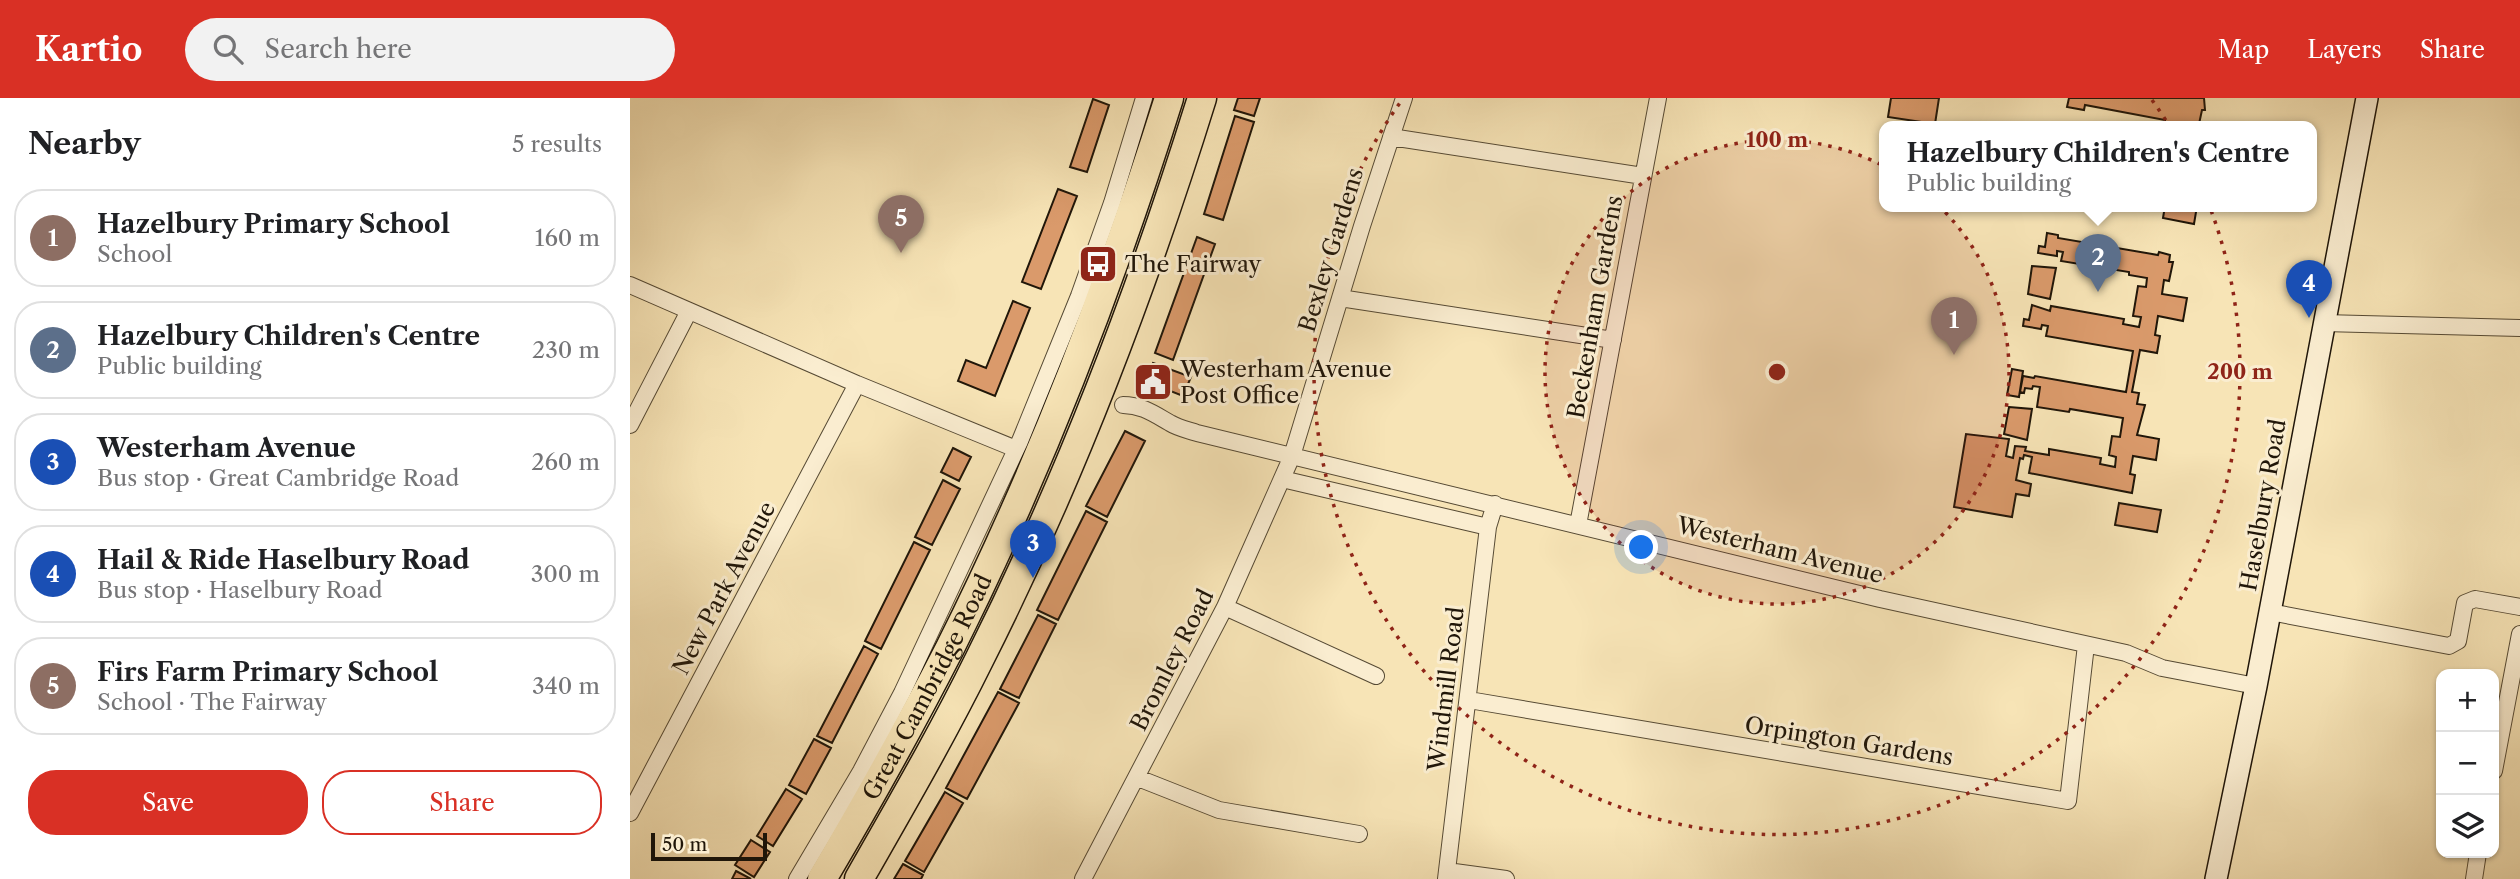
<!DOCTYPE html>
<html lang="en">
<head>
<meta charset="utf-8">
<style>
  body { margin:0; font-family:"Libre Caslon Text",serif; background:#f2f2f2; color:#202124 }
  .controls { position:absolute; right:21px; bottom:21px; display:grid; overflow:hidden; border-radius:14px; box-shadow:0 2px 5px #0004 }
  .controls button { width:63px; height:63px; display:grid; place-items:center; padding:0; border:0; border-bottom:2px solid #e0e0e0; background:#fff; color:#202124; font:35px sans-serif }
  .scale { position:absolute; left:21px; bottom:18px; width:116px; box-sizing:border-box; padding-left:7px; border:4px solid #201609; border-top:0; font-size:19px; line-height:24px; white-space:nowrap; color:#201609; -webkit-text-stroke:5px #faedd0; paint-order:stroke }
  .you { position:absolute; left:1012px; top:450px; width:24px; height:24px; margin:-18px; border:5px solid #fff; border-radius:50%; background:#1a73e8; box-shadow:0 0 0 10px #1a73e833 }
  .badge { display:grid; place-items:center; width:46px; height:46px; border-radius:50%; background:#d93025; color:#fff; font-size:23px; font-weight:700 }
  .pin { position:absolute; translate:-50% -58px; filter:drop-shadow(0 2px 4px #0008) }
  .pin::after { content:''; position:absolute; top:37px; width:24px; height:21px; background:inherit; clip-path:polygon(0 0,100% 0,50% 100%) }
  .popup { position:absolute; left:1249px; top:23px; width:438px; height:91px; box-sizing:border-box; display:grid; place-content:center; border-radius:14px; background:#fff; filter:drop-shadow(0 2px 5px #0005); font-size:23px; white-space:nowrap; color:#757577 }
  .popup b { font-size:26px; color:#202124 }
  .popup::after { content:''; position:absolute; left:50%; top:100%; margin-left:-14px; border:14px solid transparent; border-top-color:#fff }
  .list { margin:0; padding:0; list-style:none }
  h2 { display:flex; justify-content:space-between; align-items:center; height:91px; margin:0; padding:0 28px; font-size:30px }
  h2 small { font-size:23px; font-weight:400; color:#757577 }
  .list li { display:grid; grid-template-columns:46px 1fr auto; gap:21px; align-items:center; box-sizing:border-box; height:98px; margin:0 14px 14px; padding:0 14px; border:2px solid #e0e0e0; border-radius:28px }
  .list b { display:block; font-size:26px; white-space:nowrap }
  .list p { margin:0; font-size:23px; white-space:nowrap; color:#757577 }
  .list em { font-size:23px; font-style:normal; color:#757577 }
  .actions { display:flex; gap:14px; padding:21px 28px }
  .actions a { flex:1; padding:16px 0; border:2px solid #d93025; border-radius:28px; text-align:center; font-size:24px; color:#d93025 }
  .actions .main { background:#d93025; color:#fff }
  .icon { flex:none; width:38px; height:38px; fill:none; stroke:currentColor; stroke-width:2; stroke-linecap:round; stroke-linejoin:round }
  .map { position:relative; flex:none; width:1890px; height:781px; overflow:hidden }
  header { display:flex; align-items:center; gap:42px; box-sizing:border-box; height:98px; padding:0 35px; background:#d93025; color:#fff }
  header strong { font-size:33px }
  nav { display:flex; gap:38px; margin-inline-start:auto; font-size:24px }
  .search { width:490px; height:63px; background:#f2f2f2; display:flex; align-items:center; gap:18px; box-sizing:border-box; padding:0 24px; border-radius:38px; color:#757577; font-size:26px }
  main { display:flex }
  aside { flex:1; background:#fff }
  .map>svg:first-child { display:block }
  .building { fill:#da9a6b; stroke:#201609; stroke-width:2 }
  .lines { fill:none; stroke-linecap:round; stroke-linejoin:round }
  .street-casing { stroke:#564a34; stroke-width:18 }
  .secondary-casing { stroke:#201609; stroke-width:24 }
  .highway-casing { stroke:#201609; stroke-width:31 }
  .street { stroke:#faedd0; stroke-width:16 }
  .secondary { stroke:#faedd0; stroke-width:21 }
  .highway { stroke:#f7e4b6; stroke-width:28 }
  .ring { fill:none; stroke:#8f2418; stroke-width:3.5; stroke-dasharray:3.5 7 }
  .labels { text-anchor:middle; stroke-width:6; stroke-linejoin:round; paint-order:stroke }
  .street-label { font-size:23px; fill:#201609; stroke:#faedd0 }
  .poi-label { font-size:23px; fill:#201609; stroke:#faedd0; text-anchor:start }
  .centre { fill:#8f2418; stroke:#faedd0; stroke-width:3.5 }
  .ring-label { font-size:21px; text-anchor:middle; font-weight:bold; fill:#8f2418; stroke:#faedd0; stroke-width:6; stroke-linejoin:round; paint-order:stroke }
</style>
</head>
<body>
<header>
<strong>Kartio</strong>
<div class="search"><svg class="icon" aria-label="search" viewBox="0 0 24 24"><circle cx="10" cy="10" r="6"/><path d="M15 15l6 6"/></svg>Search here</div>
<nav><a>Map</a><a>Layers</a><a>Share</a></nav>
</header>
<main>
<aside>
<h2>Nearby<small>5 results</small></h2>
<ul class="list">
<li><span class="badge" style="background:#8d6e63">1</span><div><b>Hazelbury Primary School</b><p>School</p></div><em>160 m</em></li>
<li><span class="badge" style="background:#5c6f8a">2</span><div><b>Hazelbury Children's Centre</b><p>Public building</p></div><em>230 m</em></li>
<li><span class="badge" style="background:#1a4fb4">3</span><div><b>Westerham Avenue</b><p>Bus stop · Great Cambridge Road</p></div><em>260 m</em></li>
<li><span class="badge" style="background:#1a4fb4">4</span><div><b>Hail &amp; Ride Haselbury Road</b><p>Bus stop · Haselbury Road</p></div><em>300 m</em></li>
<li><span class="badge" style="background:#8d6e63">5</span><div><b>Firs Farm Primary School</b><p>School · The Fairway</p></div><em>340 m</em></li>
</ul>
<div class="actions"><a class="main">Save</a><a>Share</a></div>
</aside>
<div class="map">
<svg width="1890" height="781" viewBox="0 0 1890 781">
  <rect width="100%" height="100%" fill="#f7e4b6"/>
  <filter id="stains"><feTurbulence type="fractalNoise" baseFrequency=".00286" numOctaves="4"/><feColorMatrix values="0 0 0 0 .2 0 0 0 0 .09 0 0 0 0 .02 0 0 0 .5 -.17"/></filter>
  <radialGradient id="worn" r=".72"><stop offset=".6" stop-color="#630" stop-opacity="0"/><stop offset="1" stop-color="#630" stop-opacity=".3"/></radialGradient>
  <path class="building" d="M608,0H630L624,18L604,12Z
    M1261,0H1309L1305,26L1258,19Z
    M1439,0H1574L1575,12H1572L1569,26L1578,28H1534L1535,22L1455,7L1454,12L1437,9Z
    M463,1L479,7L457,74L440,69Z
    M605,18L624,24L593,122L574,116Z
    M428,91L447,98L411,191L392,184Z
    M1535,108H1567L1564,126L1533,120Z
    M1417,135L1428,137V140L1528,157L1529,154L1540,157L1539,164H1543L1539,183L1534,182L1532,196L1557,200L1553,223L1528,218L1525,237L1530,238L1527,255L1510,252L1502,294L1509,295L1507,306L1515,307L1507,337L1529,341L1526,362L1503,358L1500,376L1505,377L1502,395L1399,375L1402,359L1394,357L1393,361L1390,360L1386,382L1401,386L1399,398L1386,396L1382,419L1324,409L1336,336L1379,341L1376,358L1383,360L1385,348L1396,349L1395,353L1419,357V351L1471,360L1470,366L1485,369L1486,359L1479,357L1482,338L1490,339L1493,320L1440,311L1439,314L1407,309L1410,289L1403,288L1402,291L1395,290L1394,295L1390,294L1393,278L1404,280L1405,278L1496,294L1503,253L1416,238L1418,228L1412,227L1411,231L1393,228L1394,221L1399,222L1402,207L1420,213L1421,208L1494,221L1493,226L1509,229L1511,219L1503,218L1508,188L1516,189L1517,180L1499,177V174L1431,163L1433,154L1427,153V158L1408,155L1409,148L1415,149Z
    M567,139L585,146L543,262L525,255Z
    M1402,168L1426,170L1420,201L1398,196Z
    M383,203L400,210L365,298L328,283L336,262L356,270Z
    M523,265L561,279L553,298L528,288L526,295L513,290Z
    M1382,271L1393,273L1389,299L1377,297Z
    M1379,309L1402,311L1397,342L1374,336Z
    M495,333L515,343L477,419L456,408Z
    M323,350L341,359L329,383L311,374Z
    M313,382L330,391L302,447L285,439Z
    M1489,405L1531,412L1527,434L1485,427Z
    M456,413L477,424L428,522L407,512Z
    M284,444L300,452L251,551L235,543Z
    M408,517L426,526L389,600L370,591Z
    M234,548L248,556L202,645L187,638Z
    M368,594L389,605L337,701L316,690Z
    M184,641L201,650L176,696L159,687Z
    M156,691L172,701L143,748L127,738Z
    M315,694L333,705L294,774L275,763Z
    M121,742L140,754L124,779L105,767Z
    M273,766L293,777L291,781H264Z
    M106,773L121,781H102Z"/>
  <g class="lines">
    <g class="street-casing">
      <path id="street" d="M761,39L1013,78
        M0,187L227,286L386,351
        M710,200L983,242
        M1693,225L1890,230
        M493,307C512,307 524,316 540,325C548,330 558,332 567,335L1250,501L1496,555L1532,570L1626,588
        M0,327L59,213
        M652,381L858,429
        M948,427L1028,0
        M595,509L746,578
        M1640,514L1819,548L1828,543L1835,505L1845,501L1890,509
        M839,602L1438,703L1456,547
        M1864,673L1890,536
        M508,680L589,712L729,736
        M0,715L227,286
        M817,773L876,781
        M167,781L231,673L272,595L390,343L449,198L482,105L514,0
        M453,781L595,509L662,358L732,128L774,0
        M816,781L858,429L865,406
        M1844,781L1848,755"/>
    </g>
    <g class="secondary-casing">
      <path id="secondary" d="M1586,781L1626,588L1737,0"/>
    </g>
    <g class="highway-casing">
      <g id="highway">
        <path id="s1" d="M192,781C237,705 280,628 320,550C409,373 480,188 539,0"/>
        <path d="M229,781C270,709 312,637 349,562C440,382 512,193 572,0"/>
      </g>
    </g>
    <use href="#street" class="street"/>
    <use href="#secondary" class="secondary"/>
    <use href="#highway" class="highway"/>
  </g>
  <circle cx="1147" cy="274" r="232" fill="#8f2418" fill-opacity=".12"/>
  <g class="ring">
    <circle cx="1147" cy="274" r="232"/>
    <path d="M1522 2A463 463 0 1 1 772 2"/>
  </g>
  <defs>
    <g id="bus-square" transform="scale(2.0125)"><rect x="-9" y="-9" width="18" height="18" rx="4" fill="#8f2418" stroke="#faedd0"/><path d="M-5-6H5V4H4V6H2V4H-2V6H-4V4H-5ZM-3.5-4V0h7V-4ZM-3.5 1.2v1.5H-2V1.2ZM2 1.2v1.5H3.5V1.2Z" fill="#fff"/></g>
    <g id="civic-square" transform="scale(2.0125)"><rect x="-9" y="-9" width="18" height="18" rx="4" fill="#8f2418" stroke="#faedd0"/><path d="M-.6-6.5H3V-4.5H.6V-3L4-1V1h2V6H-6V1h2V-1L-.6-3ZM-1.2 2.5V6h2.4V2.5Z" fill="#fff"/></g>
  </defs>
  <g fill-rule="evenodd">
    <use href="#bus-square" x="468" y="166"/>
    <use href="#civic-square" x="523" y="284"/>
  </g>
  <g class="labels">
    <g class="street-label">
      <text transform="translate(701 152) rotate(-73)" y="8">Bexley Gardens</text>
      <text transform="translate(965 209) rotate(-80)" y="8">Beckenham Gardens</text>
      <text transform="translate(1633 407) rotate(-80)" y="8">Haselbury Road</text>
      <text transform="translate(1150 452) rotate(14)" y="8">Westerham Avenue</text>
      <text transform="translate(94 490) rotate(-62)" y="8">New Park Avenue</text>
      <text transform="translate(542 562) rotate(-63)" y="8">Bromley Road</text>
      <text dy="8" stroke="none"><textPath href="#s1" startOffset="219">Great Cambridge Road</textPath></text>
      <text transform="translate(816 591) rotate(-83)" y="8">Windmill Road</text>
      <text transform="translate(1219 643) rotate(9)" y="8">Orpington Gardens</text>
    </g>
    <g class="poi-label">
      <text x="495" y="174">The Fairway</text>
      <text x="550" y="279">Westerham Avenue<tspan x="550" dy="26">Post Office</tspan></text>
    </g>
  </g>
  <circle cx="1147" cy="274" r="10" class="centre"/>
  <g class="ring-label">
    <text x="1147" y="49">100 m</text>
    <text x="1610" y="281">200 m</text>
  </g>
  <rect width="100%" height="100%" filter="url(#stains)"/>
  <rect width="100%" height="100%" fill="url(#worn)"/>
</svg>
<div class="controls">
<button>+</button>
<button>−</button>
<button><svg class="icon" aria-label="layers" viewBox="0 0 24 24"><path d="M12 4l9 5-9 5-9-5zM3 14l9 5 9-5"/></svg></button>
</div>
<div class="scale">50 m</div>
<div class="you"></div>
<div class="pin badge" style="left:1324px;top:257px;background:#8d6e63">1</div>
<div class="pin badge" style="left:1468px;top:194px;background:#5c6f8a">2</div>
<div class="popup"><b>Hazelbury Children's Centre</b>Public building</div>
<div class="pin badge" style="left:403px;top:480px;background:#1a4fb4">3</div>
<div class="pin badge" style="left:1679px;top:220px;background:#1a4fb4">4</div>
<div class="pin badge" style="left:271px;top:155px;background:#8d6e63">5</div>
</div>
</main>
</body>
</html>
